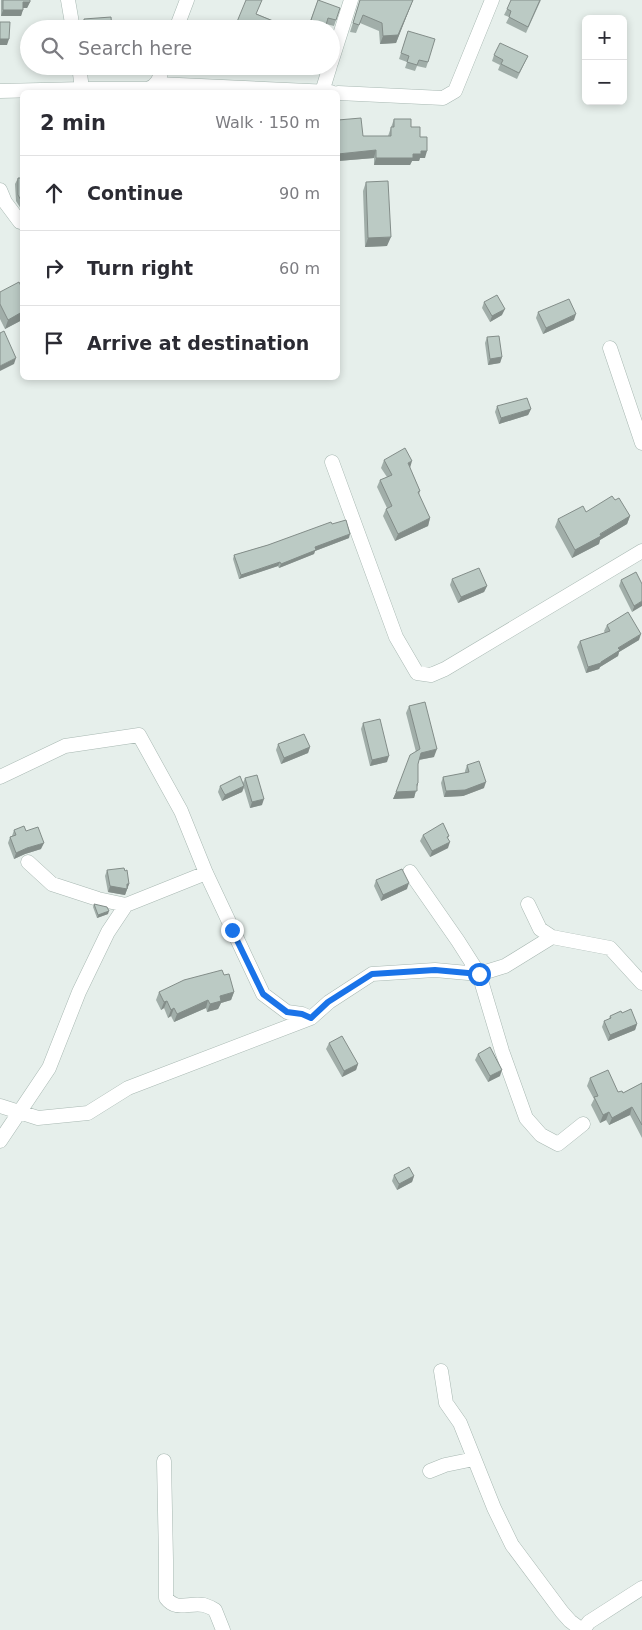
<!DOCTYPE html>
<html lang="en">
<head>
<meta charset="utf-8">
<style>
  body { margin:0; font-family:"DejaVu Sans",sans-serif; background:#f7f7f7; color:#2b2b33 }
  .controls { position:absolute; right:15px; top:15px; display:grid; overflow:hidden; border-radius:8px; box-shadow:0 2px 8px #0003 }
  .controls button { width:45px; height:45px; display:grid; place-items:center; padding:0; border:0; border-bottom:1px solid #e1e1e2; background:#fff; color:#2b2b33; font:25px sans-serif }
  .stop { position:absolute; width:15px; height:15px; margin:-11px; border:4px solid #1a73e8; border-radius:50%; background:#fff }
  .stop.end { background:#1a73e8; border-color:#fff; box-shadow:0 1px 5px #0008 }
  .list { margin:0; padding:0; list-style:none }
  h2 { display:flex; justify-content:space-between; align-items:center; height:65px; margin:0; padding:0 20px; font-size:21px }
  h2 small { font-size:16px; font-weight:400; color:#7c7c81 }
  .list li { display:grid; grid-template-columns:32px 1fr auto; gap:15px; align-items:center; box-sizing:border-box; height:75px; padding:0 20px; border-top:1px solid #e1e1e2 }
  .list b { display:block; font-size:19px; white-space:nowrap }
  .list em { font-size:16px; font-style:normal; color:#7c7c81 }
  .icon { flex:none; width:28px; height:28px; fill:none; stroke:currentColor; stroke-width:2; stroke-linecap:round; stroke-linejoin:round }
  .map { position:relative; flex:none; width:642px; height:1630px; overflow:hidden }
  .search { position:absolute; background:#fff; box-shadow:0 2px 8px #0003; left:20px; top:20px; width:320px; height:55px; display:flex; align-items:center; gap:12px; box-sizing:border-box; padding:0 18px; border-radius:28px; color:#7c7c81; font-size:19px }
  .panel { position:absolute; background:#fff; box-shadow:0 2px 8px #0003; left:20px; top:90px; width:320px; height:290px; border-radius:8px }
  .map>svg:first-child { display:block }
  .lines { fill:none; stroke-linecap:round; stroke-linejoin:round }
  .street-casing { stroke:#a8b8b2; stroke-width:15 }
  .street { stroke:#fff; stroke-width:14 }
  .wall { fill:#a1aea9 }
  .shaded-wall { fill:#838d89 }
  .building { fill:#bbcac4; stroke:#838d89 }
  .route { stroke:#1a73e8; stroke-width:6 }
</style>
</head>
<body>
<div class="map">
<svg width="642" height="1630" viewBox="0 0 642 1630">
  <rect width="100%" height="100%" fill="#e6efeb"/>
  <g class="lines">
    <g class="street-casing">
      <path id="street" d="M68,0L73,29
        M176,29L187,0
        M331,63L351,0
        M79,66L82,89
        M157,84L331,92
        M0,91L82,89H147C158,86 160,77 163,66
        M322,92L330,66
        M338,93L443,98L455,91L492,0
        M0,190L5,202L20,222H22
        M610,348L642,443
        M332,462L396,637L417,673L431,675L445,669L642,551
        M0,777L65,746L139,735L181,811L206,873L263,994L287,1012L302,1014L311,1018
        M28,862L52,884L98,899L126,905
        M410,872L458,941L479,974L502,1051L526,1118L541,1135L558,1144L583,1124
        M528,904L540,929L552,937
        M0,1106L38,1118L88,1113L128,1088L311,1018L329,1002L372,974L435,970L479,974L505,966L552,937L610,948L642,983
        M0,1141L49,1068L79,992L108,932L126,905L206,873
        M441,1371L446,1403L460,1423L494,1508L512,1545L562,1612L570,1621L582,1630
        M164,1461L166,1560V1598C177,1612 188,1602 204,1605C207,1606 212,1608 215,1610L223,1630
        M430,1471L445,1465L474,1459
        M583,1630L589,1622L642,1588"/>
    </g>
    <use href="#street" class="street"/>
  </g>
  <path class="wall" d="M1,0H30V2L27,8H23L21,16H1Z
    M318,0L336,20L334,26L326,24L324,29H318L310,26L309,29H234L257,14L289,27L291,21L309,24Z
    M360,0H413L396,43L380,44L379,31L360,23L356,33L350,32Z
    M541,0L526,33L506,23L509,17L504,15L507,9Z
    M84,19L112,29H82V25Z
    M408,31L428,62L426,68L417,66L415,71L405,68L407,62L399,59Z
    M494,55L528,56L517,79L498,70L500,65L492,61Z
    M99,66H122L120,72L101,75Z
    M213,66H232L229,75L212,70Z
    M394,119L411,127L420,137L425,158H420L419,161H412L410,165H374V158L338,161V120L363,136H388Z
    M18,178H22V209H21L16,201L15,184Z
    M366,182L387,246L365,247L363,191Z
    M22,288V320L5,329L0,319V292Z
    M484,302L502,315L490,322L482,308Z
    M538,312L574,320L543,334L536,318Z
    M487,337L502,357L500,363L488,365L485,343Z
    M497,406L531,409L528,415L499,424L495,412Z
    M384,460L410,468L420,491L419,495L430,518L428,526L395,541L383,516L386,509L387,508L377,487L380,480L387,477L381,468Z
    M615,500L630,516L627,524L600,540L599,544L572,558L555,527L558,519L586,512Z
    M332,524L349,538L315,551L314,554L279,568L278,566L239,579L233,559L234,555L268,545Z
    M452,579L487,586L484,592L458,603L450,585Z
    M621,580L642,584L632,612L619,586Z
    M607,625L639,640L619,652L618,656L600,667L599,669L586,673L577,647L580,641L605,633L604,631Z
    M409,706L434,757L419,760L418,764V783L414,798L393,799L416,752L406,713Z
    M363,723L387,762L370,766L361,729Z
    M278,744L310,747L308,753L281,764L276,750Z
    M467,765L484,788L463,796L444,797L441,783L443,777L465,773V771Z
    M245,778L262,805L250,808L244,788L242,792L222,801L218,792L220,786L243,783Z
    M14,830L26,831L41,849L25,854L14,859L8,843L10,837L12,836Z
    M423,835L449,836L448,838V848L430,857L420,841Z
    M107,870L125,871L129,884L125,895L108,892L105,876Z
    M376,880L407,889L381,901L374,886Z
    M94,904L108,914L97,918L93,907Z
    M224,975L234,992L231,1000L221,1003L218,1009L207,1012L206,1008L174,1022L171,1016L168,1018L164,1008L161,1010L156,1000L159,992Z
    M610,1016L637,1024L635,1030L608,1041L602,1027L604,1021L609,1019Z
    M329,1043L358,1064L356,1070L342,1077L326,1049Z
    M478,1054L500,1076L488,1082L475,1060Z
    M590,1078L618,1092L623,1093L642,1083V1138L630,1115L609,1125L606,1120L600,1123L591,1105L594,1099L587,1086Z
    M394,1175L414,1176L412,1182L397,1190L392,1181Z"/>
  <path class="shaded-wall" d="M413,0L396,43L380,44L383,36Z
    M23,2H30L27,8H21Z
    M3,10H23L21,16H1Z
    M0,39H9L7,45H0Z
    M118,66H122L120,72L101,75L103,69Z
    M376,150L374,158L338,161V154Z
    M421,151H427L425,158H420L419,161H412L410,165H374L376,158L413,154Z
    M391,237L387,246L365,247L368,238Z
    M505,309L502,315L490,322L492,316Z
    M22,312V320L5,329L8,320Z
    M576,314L574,320L543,334L546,328Z
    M502,357L500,363L488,365L490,359Z
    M16,358L14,364L0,371V366Z
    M531,409L528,415L499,424L501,418Z
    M412,461L410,468L408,463Z
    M630,516L627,524L600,540L599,544L572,558L575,550Z
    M430,518L428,526L395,541L398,534Z
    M350,534L349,538L315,551L314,554L279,568L281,564L315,547Z
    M280,562L278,566L239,579L241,575Z
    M487,586L484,592L458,603L461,597Z
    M642,601V606L632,612L634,606Z
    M641,634L639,640L619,652L618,656L600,667L599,669L586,673L588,667Z
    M310,747L308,753L281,764L284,758Z
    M437,749L434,757L418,760L421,753Z
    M389,756L387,762L370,766L372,760Z
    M486,782L484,788L463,796L444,797L446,791Z
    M418,783L414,798L393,799L396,792Z
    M244,786L242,792L222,801L225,795Z
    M264,799L262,805L250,808L252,802Z
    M450,842L448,848L430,857L432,851Z
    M44,843L41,849L25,854L14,859L16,853L27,848Z
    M409,883L407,889L381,901L383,895Z
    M129,884L125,895L108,892L110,886Z
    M109,911L108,914L97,918L98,915Z
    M234,992L231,1000L221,1003L218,1009L207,1012L210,1004L220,996Z
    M208,1000L206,1008L174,1022L177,1014Z
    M167,1001L164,1008L161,1010L164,1002Z
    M174,1008L171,1016L168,1018L171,1010Z
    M637,1024L635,1030L608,1041L610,1035Z
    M358,1064L356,1070L342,1077L344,1071Z
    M502,1070L500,1076L488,1082L490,1076Z
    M632,1107L630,1115L609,1125L612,1118Z
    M609,1112L606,1120L600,1123L603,1115Z
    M414,1176L412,1182L397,1190L399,1184Z"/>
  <path class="building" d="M3,0H30V2H23V10H3Z
    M246,0H262L256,14L290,28L291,21L310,25L309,29H234Z
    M318,0L340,8L336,20L328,18L326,25L311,20Z
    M360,0H413L398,35L383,36L382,23L363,15L359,25L353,23Z
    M511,0H540L528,27L509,17L511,11L507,9Z
    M111,17L112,29H85L84,19Z
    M0,22H10L9,39H0Z
    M408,31L435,39L428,62L419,60L417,65L407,62L409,56L401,53Z
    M500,43L528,56L519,73L501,64L503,60L494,55Z
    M103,66H118L103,69Z
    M361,118L363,136H391V127H394V119H411V127H420V137H427V151H421V154H413V158H376V150L338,154V120Z
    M18,178H22V202L18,195Z
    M388,181L391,237L368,238L366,182Z
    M19,282L22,288V312L8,320L0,304V292Z
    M497,295L505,309L492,316L484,302Z
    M569,299L576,314L546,328L538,312Z
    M4,331L16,358L0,366V333Z
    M499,336L502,357L490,359L487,337Z
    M527,398L531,409L501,418L497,406Z
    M405,448L412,461L408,463L420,491L418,492L430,518L398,534L386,509L392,506L380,480L392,475L384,460Z
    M612,496L615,500L619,498L630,516L600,534L601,536L575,550L558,519L583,506L586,512Z
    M346,520L350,534L315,547L316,550L281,564L280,562L241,575L234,555L268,545L331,522L332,524Z
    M479,568L487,586L461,597L452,579Z
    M636,572L642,584V601L634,606L621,580Z
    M628,612L641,634L618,648L620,650L601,662V663L588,667L580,641L610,631L607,625Z
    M425,702L437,749L421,753L418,764V783L417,784V791L396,792L410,755L420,749L409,706Z
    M380,719L389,756L372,760L363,723Z
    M304,734L310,747L284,758L278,744Z
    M479,761L486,782L465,790L446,791L443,777L469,772L467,765Z
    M257,775L264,799L252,802L245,778Z
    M240,776L244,786L225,795L220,786Z
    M443,823L449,836L447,837L450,842L432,851L423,835Z
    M24,826L26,831L38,827L44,843L27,848L16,853L10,837L16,835L14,830Z
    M124,868L125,871L127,870L129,884H127V889L110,886L107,870Z
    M402,869L409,883L383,895L376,880Z
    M94,904L107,907L109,911L98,915Z
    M222,970L224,975L229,974L234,992L220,996L221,1001L210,1004L208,1000L177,1014L174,1008L171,1010L167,1001L164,1002L159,992L184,980Z
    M631,1009L637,1024L610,1035L604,1021L611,1018L610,1016L621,1011L622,1013Z
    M342,1036L358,1064L344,1071L329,1043Z
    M490,1047L502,1070L490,1076L478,1054Z
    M608,1070L618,1092L622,1091L623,1093L642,1083V1125L632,1107L612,1118L609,1112L603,1115L594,1097L598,1096L590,1078Z
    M409,1167L414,1176L399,1184L394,1175Z"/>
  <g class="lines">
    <path class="route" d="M232,930L263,994L287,1012L302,1014L311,1018L328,1002L372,974L435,970L479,974"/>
  </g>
</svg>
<div class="controls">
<button>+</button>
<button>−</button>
</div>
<div class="stop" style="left:479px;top:974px"></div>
<div class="stop end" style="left:232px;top:930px"></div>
<div class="search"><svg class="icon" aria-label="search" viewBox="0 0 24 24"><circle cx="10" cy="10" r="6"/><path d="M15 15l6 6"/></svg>Search here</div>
<section class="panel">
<h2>2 min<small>Walk · 150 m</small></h2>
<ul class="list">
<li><svg class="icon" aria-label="ahead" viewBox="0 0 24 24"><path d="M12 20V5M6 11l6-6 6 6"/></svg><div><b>Continue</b></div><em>90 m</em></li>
<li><svg class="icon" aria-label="right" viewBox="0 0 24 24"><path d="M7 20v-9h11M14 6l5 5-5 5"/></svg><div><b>Turn right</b></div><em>60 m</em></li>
<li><svg class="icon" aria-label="arrive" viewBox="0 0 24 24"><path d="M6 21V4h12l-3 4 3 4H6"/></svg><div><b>Arrive at destination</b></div></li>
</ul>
</section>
</div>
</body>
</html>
